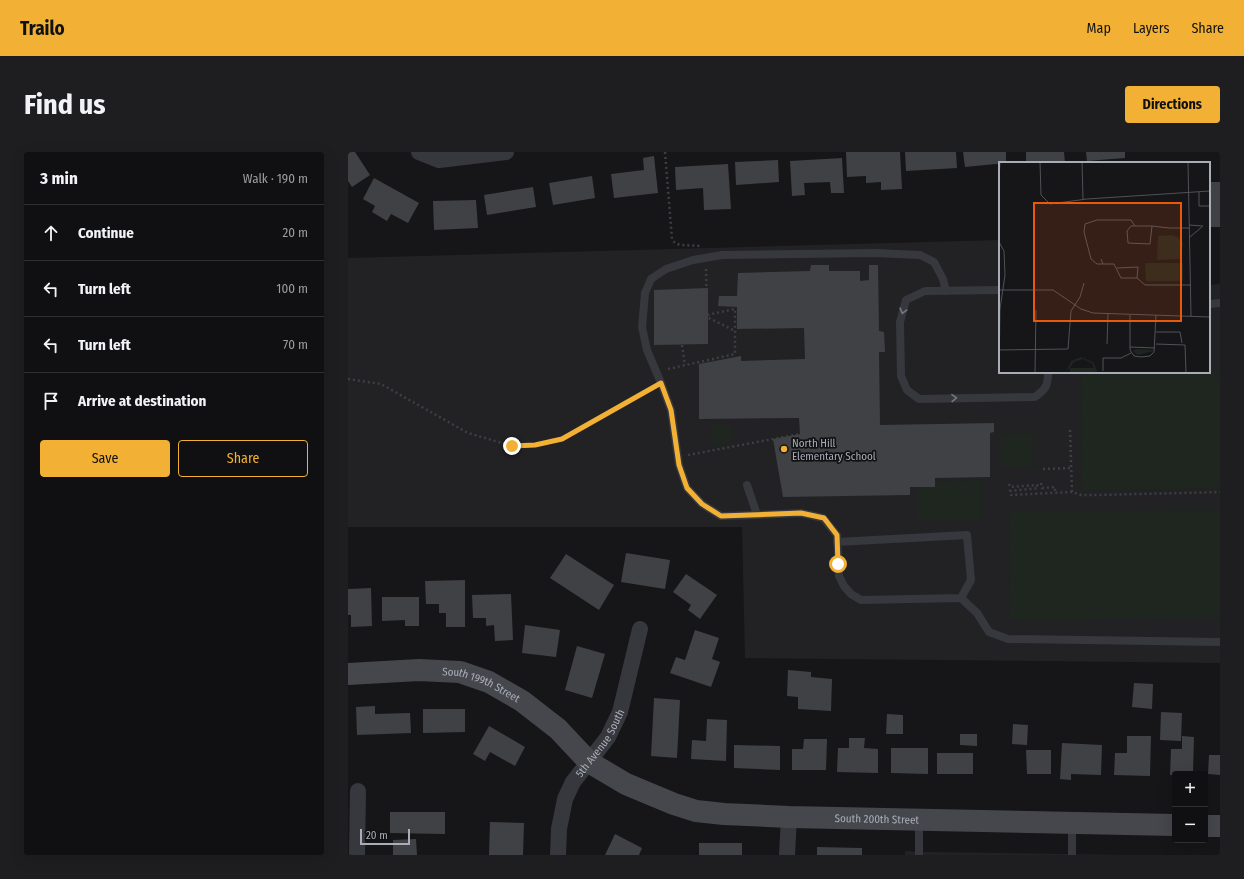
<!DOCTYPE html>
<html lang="en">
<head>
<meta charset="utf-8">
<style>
  body { margin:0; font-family:"Fira Sans Condensed",sans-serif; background:#1e1e20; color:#f1f3f6 }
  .controls { position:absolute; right:12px; bottom:12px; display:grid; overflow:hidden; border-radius:4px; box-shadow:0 4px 16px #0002 }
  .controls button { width:36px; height:36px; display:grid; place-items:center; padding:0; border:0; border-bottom:1px solid #303032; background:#101012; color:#f1f3f6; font:20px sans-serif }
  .scale { position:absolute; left:12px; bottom:10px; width:50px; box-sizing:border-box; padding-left:4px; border:2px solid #a8adb8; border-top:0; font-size:11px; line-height:14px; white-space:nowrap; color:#a8adb8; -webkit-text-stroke:3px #111113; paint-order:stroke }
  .stop { position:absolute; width:12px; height:12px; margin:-9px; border:3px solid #f2b134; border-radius:50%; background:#fff }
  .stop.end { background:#f2b134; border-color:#fff; box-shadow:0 1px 4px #0008 }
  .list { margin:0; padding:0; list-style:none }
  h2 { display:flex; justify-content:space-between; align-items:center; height:52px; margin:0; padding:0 16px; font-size:17px }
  h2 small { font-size:13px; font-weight:400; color:#9c9d9f }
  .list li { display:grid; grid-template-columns:26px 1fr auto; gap:12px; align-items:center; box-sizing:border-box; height:56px; padding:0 16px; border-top:1px solid #303032 }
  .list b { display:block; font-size:15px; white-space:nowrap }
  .list em { font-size:13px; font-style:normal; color:#9c9d9f }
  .actions { display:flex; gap:8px; padding:12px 16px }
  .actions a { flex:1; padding:9px 0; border:1px solid #f2b134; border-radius:4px; text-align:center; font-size:14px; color:#f2b134 }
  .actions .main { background:#f2b134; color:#111 }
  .icon { flex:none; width:22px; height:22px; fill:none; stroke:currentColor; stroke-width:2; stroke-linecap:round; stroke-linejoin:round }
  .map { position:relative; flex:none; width:872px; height:703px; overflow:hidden; border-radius:4px }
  header { display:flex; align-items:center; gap:24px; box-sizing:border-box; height:56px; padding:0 20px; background:#f2b134; color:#111 }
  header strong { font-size:19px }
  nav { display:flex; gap:22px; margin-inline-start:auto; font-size:14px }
  .intro { display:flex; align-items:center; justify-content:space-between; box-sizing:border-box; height:96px; padding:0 24px }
  h1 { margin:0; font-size:28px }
  .button { padding:10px 18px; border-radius:4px; background:#f2b134; color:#111; font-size:14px; font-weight:700 }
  main { display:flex; gap:24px; padding:0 24px }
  aside { flex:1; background:#101012; border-radius:4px; box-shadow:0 4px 16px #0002 }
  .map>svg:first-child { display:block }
  .built { fill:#222225 }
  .green { fill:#1e261f }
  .building { fill:#404145 }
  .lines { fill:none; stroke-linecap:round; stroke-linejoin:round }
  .path { stroke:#3d3f44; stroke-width:2.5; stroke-dasharray:2 3; stroke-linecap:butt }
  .lane { stroke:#37383d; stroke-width:8 }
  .street { stroke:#37383d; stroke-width:16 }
  .secondary { stroke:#45474d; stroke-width:22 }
  .oneway { stroke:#757881 }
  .route { stroke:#f2b134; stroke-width:5 }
  .poi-dot { fill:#f2b134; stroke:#111113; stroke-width:1.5 }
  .labels { text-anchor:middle; stroke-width:3.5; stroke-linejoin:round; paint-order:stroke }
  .poi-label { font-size:11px; fill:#a8adb8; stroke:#111113; text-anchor:start }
  .street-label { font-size:11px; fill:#a8adb8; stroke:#111113 }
  .inset-road { fill:none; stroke:#505258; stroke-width:1 }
  .view { fill:#e8590c; fill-opacity:0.15; stroke:#e8590c; stroke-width:2 }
  .inset-edge { fill:none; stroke:#a8adb8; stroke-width:2 }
</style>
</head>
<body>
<header>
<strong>Trailo</strong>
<nav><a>Map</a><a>Layers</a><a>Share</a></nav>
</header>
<div class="intro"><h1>Find us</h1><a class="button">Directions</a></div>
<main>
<aside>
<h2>3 min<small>Walk · 190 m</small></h2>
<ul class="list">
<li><svg class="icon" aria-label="ahead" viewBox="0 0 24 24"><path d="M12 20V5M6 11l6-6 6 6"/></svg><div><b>Continue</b></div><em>20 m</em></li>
<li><svg class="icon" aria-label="left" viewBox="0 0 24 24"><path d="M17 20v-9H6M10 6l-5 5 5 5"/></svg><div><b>Turn left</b></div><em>100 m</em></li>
<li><svg class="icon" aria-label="left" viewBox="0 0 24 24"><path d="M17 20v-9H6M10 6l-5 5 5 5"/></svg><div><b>Turn left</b></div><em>70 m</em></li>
<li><svg class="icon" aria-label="arrive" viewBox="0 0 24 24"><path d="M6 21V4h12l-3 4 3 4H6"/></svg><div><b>Arrive at destination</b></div></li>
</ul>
<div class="actions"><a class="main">Save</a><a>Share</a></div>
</aside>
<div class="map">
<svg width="872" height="703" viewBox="0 0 872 703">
  <rect width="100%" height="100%" fill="#161618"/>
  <path class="built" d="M652,88V220H861V133L872,132V511L397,506L394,375H0V106Z
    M557,699L583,700L782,703H557Z"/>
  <path class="green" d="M861,211L872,226V333L871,336L733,339L734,220H861Z
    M363,273H383V287H379V292L365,293Z
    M685,281V316H653V282Z
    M633,328L634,367L569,368V330Z
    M872,358V466L662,467L661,359Z"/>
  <path class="building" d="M0,0H7L22,23L4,35L0,29Z
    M498,0H552L554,37L533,38V30L518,31V24L499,25Z
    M557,0H608L609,16L558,19Z
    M615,0H658V11L617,15Z
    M678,0H716L717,11H678Z
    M738,0H777V6L739,9Z
    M306,4L310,41L266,46L263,22L296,18L295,6Z
    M494,6L496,41H483L482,30L456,31L457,43L444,44L442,9Z
    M430,8L431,30L388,33L387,10Z
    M380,12L383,57L356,58L355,36L328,38L327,15Z
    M244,24L247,46L205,53L201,31Z
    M26,26L71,51L60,71L43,62L39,69L24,60L27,54L15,47Z
    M861,30H872V75H861Z
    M185,35L188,55L139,63L136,43Z
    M128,48L130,76L86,78L85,49Z
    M463,113H481V119H512V129L521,128V113H530L531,179L536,180L537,200H531L532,273L646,271V280L642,281V325L587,326V335H562V343L435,345L425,287L452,282L451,266L351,267V212L393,204V209L457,207L456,176L389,177V155L370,154L371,144H389L390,121L462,119Z
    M360,136V192L306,193V138Z
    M278,401L322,408L317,437L273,430Z
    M218,402L266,433L251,458L202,426Z
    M338,422L369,443L352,467L340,458L343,453L325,440Z
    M117,428V475H98V461H91V452H78L77,429Z
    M23,436L24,474L3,475V463H0V437Z
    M163,442L165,488L147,489L146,473L138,474V466H125L124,443Z
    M34,445H71V474H57V468L34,469Z
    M177,473L212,478L208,505L174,501Z
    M347,478L371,486L364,507L372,510L363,535L322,521L328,505L337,508Z
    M229,494L257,502L244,546L217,538Z
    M440,518L463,520V525L484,527L483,559L450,557V545L439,544Z
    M786,531L805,532L804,557L784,555Z
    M306,546L332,548L329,606L303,604Z
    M27,554V562L62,561L63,581L9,583L8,555Z
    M75,557H117V580L75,581Z
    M813,560L834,561L833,589L812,588Z
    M539,562L555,563V582H538Z
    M359,567L379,568L378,609L343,607L344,588L358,589Z
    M665,572L680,573L679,593L664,592Z
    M141,574L177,595L167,614L142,600L137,609L125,602Z
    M612,582H629V594L612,593Z
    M779,584H803L802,624L766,623L767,601H779Z
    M834,584L846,585L845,622L822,623L823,597H834Z
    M501,586H517L516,596L530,597V621L489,620L490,596H501Z
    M456,587H479L478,618H444V597H455Z
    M714,591L754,593L753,623L723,622V628L712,627Z
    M386,593L432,594V618L386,616Z
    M543,596H580V622L543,621Z
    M678,598H703V622H679Z
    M589,601H625V622H589Z
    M861,603H872V623L860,622Z
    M42,660H97V682L42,681Z
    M142,670L176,671L175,703H141Z
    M267,682L294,696L291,703H257Z
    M68,687L69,703H45V688Z
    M351,691H394V703H351Z
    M469,695L514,696V703H469Z"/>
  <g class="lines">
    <path class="path" d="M317,0L324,87L327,91L332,93L352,94
      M358,117L359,165L387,179
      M334,193L337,213
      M320,217L387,202V157L359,163
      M0,227L33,232L120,281L164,294L187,293L215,287L303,237
      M722,278L724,340L733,343H751L872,340
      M340,303L452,282
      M695,317L723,316
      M693,331L694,336L707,335V341
      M661,332L662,335L689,333L690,336L662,339L663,343L724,340"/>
    <path class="lane" d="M652,138L577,139L558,148L552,170L553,224L559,238L571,247L687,245C698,237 700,234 700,220
      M861,152L872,151
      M399,333L409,363L453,361L475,366L489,383L491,424L496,434L503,442L513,448L613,446L629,461L641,480L660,487L872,490
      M409,363L373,364L354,352L339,336L331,313L323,258L313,231L299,198L294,175L297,141L303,127L318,117L345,108L374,103L527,101L572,103L586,110L595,127L598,139
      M489,390L619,383L623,428L613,446
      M724,672V703
      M571,703V668"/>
    <g class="street">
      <path d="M71,0L91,8L158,0"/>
      <path d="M9,703L10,639"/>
      <path id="s1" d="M210,703L211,677L217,647L225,630L260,585L272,560L292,477"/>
      <path d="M439,703L441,665"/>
    </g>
    <g class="secondary">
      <path id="s2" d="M0,522L71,518L112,520L141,530L174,549L210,577L241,610L278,632L326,652L348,659L376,662L441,665L827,673"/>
      <path d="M857,674H872"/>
    </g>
  </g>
  <defs><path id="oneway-chevron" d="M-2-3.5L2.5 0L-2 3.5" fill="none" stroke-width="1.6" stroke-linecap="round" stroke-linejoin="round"/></defs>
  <g class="oneway">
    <use href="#oneway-chevron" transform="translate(555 159) rotate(105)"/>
    <use href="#oneway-chevron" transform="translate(606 246) rotate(-1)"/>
  </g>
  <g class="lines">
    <path class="route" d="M164,294L187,293L214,287L313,231L323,258L331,313L339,336L354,352L373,364L453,361L476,366L489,383L490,412"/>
  </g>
  <circle class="poi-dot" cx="436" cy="297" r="4"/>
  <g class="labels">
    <g class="poi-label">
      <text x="444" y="295">North Hill<tspan x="444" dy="13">Elementary School</tspan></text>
    </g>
    <g class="street-label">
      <text dy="4" stroke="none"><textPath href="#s2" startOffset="136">South 199th Street</textPath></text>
      <text dy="4" stroke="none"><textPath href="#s1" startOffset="123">5th Avenue South</textPath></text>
      <text dy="4" stroke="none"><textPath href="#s2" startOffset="571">South 200th Street</textPath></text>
    </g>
  </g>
  <g transform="translate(651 10)">
    <rect width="211" height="211" fill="#161618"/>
    <path d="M172,73L179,75L184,81L182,97L158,98L159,74ZM146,101H184V119H147ZM137,187L154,188V189L139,193L134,189ZM82,195L94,200L99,211H96L93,201L84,197L75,200L67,211L72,199ZM71,206H95V211H71Z" fill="#1e261f"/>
    <path class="inset-road" d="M41,0L42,33L51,42L88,37L211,29M83,0L84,37M189,0L192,154M0,17L1,0M200,30V44H211M190,63L204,64L191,75M153,64L151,82L129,81L128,69L132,64H153L170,66H191M0,80L5,89L6,113L1,147L0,211M102,97L104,102H115L122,116H138L146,123H192M104,102H98L92,97L85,70L86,62L98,58H132L136,64M118,106L139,105L138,116M0,128H54L82,147L94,151L211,155M131,153V188L135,194L142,195L151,194L155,190L157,153M157,170H181L183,181M108,182L109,152M157,182L186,183L187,211M131,185L156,186M0,188L69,187L72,149L81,135L85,121M104,209V196H122L132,191M36,211L37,148"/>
    <path class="view" d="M35,41H182V159H35Z"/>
    <rect width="211" height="211" class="inset-edge"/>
  </g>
</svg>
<div class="controls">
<button>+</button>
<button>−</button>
</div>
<div class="scale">20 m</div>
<div class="stop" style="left:490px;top:412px"></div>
<div class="stop end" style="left:164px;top:294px"></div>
</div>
</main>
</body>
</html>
